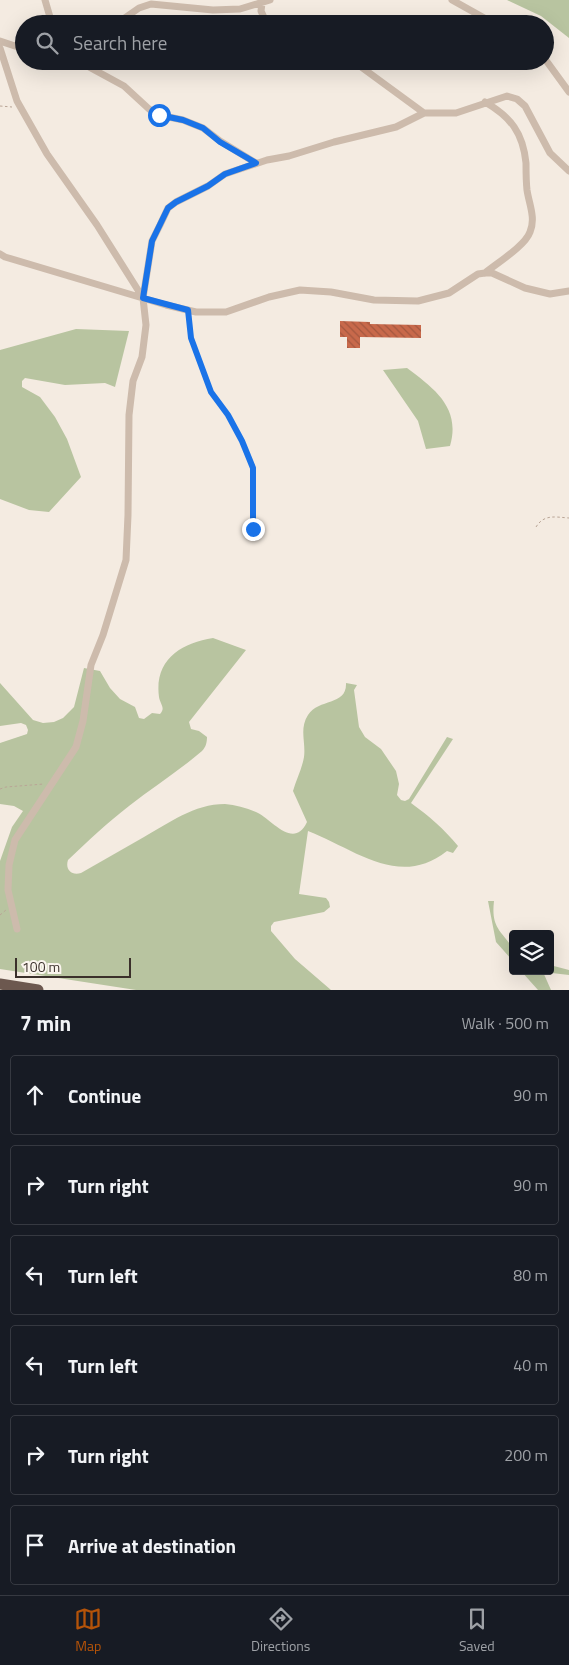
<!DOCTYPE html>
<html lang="en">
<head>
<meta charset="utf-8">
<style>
  body { margin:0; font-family:"Titillium Web",sans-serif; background:#20242c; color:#f1f3f6 }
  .controls { position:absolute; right:15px; bottom:15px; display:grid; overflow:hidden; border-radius:5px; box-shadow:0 5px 20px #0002 }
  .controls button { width:45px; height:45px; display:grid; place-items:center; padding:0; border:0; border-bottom:1px solid #363941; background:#171b24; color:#f1f3f6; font:25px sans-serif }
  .scale { position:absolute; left:15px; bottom:12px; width:116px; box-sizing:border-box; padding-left:5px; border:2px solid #3b302b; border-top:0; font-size:14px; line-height:18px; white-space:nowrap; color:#3b302b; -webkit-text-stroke:4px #fbf5ee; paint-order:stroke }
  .stop { position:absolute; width:15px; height:15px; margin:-11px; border:4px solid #1a73e8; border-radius:50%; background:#fff }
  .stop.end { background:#1a73e8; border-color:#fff; box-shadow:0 1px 5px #0008 }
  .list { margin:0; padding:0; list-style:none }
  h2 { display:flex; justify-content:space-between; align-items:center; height:65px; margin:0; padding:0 20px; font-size:21px }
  h2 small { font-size:16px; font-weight:400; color:#9ea1a6 }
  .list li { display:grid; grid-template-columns:32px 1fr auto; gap:15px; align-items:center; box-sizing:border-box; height:80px; margin:0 10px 10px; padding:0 10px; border:1px solid #363941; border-radius:5px }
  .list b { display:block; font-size:19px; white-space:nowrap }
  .list em { font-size:16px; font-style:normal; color:#9ea1a6 }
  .icon { flex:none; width:28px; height:28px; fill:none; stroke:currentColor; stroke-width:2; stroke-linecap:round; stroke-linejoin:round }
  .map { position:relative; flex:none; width:569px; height:990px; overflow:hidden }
  .search { position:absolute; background:#171b24; box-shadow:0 5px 20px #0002; left:15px; right:15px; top:15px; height:55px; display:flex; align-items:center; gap:12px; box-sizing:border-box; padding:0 18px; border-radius:28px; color:#9ea1a6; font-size:19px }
  .sheet { height:605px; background:#171b24 }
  nav { display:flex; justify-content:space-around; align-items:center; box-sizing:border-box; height:70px; border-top:1px solid #363941; background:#171b24; font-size:14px; color:#9ea1a6 }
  nav a { display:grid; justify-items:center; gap:2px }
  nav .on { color:#b45309 }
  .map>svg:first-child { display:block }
  .green { fill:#b8c4a0 }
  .building { fill:url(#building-back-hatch) }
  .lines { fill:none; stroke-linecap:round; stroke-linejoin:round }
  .path { stroke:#b9a596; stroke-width:1; stroke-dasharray:2.5 2.5; stroke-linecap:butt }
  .minor { stroke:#cdbbac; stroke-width:7 }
  .trunk { stroke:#6c584f; stroke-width:11 }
  .route { stroke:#1a73e8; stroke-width:6 }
</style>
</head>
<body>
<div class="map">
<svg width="569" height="990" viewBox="0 0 569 990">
  <defs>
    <pattern id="building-back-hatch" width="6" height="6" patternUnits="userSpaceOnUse" patternTransform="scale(1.25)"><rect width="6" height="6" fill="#c8694b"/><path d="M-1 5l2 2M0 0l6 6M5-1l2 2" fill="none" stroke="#a4573f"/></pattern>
  </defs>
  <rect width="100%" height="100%" fill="#f4ebe1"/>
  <path class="green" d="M507,0H569V38L541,16Z
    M76,329L129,331L115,387L105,383L65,385L25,378L22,381V387L40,397L55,417L67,439L81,477L49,512L29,510L0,499V350Z
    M407,368C435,389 461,408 450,446L426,449L418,421L383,370Z
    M213,638L246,650L189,722L191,729L199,731L207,737C207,742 206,747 202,751C179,771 153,787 129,806C107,823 88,841 68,860C65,869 71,876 81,873C102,861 123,849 144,837C169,823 194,804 225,804C236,805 247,808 258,813C272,820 294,850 307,822L293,791C296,780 302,769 304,757C306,742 299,729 308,715C319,698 347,706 346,683L357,685L354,690L359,727L365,737L381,749L396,771L399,784L397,795L401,800L405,801L409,799L447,737L453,739L411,803C429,816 444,829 458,846L453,853L447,851C399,889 355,849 308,831L299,894L326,898L329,902L330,907L324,912L274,922L271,926V931L295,959L331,990H136L0,969V861L12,827L23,811L14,806L0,804V743L27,734L28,730L26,725L21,723L0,726V683L33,720L43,723L54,722L63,718L74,707L84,668L100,671L110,688L120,699L135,707L139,718L144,719L152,713L160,714C166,708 160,704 159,697C154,660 181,643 213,638Z
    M488,901H494C491,927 500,930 513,948V961L496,942Z
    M550,965L569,970V975L543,972L551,990H538L521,971H550Z"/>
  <path class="building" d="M340,321L370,322V324L421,325V338L360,337V348H347V337H340Z"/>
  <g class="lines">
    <path class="path" d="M0,106L12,107
      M189,319L191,338L211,392L228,415L242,441L253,467V529
      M536,527C544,514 555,517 569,518
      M0,789L6,787L44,784
      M0,915L6,910"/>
    <path class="minor" d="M45,0L52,24
      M452,0L495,24
      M262,3L261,11L267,24
      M116,24L139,8L151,4L213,10L240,9L270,0
      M0,41L24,49
      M0,48L17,101L47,154L97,225L143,298
      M545,59L569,92
      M78,61L124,86L149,109L159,115L183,120L203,128L220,141L256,163
      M353,61L424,113H456L507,96L517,99L525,106L550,153L569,171
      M0,254L5,257L166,305L196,312H226L269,297L300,290L331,292L374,300L418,301L449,293L478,274L485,273H492L525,288L550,294L569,291
      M485,273C497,263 525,246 530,232C536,218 529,204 527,190C526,181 526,172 526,163C523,133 511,117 485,102
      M17,929L8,890L9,865L15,840L76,747L83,721L91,665L103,635L126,560L128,515L129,415L133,381L142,357L146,325L143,298L152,241L160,225L168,208L176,202L208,186L225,174L267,160L289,156L334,142L396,127L424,113"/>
    <path class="trunk" d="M0,984L38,990"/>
  </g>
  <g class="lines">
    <path class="route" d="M159,115L183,120L203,128L220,142L256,163L225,174L208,186L176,202L168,208L152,241L143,298L188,310L191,338L211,392L228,415L242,441L253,468V529"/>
  </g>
</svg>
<div class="controls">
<button><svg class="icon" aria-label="layers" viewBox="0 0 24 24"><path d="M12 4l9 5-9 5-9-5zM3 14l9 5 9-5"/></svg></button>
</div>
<div class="scale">100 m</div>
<div class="stop" style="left:159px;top:115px"></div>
<div class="stop end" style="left:253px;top:529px"></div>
<div class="search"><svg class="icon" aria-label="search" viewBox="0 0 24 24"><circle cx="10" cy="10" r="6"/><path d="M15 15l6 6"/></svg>Search here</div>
</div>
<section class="sheet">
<h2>7 min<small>Walk · 500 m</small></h2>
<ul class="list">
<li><svg class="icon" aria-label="ahead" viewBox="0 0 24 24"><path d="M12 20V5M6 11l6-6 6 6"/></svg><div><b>Continue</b></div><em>90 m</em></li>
<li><svg class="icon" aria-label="right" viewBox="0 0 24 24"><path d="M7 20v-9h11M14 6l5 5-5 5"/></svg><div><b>Turn right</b></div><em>90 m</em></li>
<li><svg class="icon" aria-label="left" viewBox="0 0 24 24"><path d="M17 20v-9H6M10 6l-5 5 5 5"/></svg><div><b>Turn left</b></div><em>80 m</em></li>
<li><svg class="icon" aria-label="left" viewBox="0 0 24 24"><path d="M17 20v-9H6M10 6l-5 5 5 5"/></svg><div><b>Turn left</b></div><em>40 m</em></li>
<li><svg class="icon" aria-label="right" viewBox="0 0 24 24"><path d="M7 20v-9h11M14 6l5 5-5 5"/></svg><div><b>Turn right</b></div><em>200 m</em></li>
<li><svg class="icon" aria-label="arrive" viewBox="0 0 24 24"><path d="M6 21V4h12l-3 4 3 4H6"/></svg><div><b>Arrive at destination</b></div></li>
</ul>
</section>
<nav>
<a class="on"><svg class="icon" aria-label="map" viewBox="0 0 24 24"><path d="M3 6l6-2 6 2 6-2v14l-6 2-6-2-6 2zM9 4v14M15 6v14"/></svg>Map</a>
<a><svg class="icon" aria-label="directions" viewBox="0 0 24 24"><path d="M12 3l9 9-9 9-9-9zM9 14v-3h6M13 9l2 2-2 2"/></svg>Directions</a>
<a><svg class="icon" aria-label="saved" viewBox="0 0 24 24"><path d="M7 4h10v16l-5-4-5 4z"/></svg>Saved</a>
</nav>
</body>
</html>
